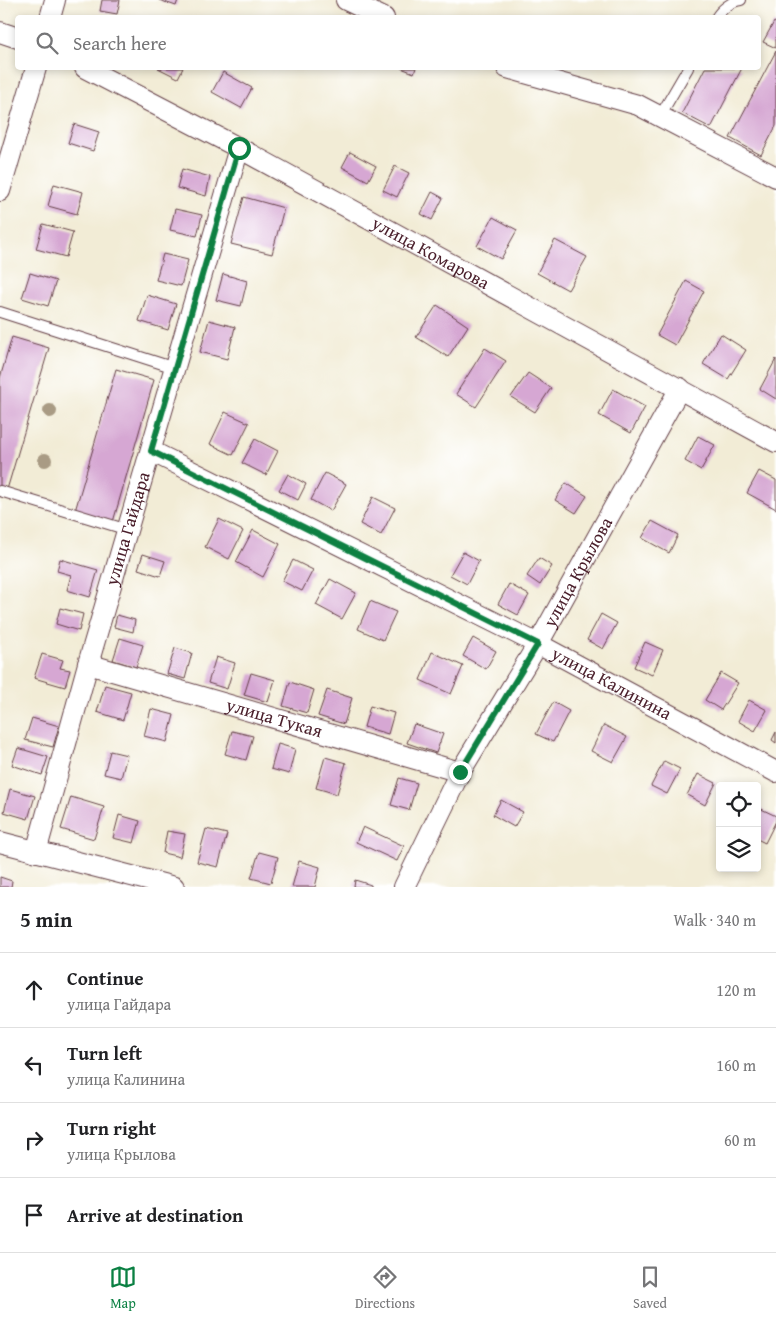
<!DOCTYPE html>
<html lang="en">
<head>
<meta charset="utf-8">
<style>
  body { margin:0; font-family:"Gentium Book Plus",serif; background:#f6f6f6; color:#202124 }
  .controls { position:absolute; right:15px; bottom:15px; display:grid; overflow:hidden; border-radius:5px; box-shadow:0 2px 8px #0003 }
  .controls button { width:45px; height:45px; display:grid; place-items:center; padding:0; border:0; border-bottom:1px solid #e0e0e0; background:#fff; color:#202124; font:25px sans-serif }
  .stop { position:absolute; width:15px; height:15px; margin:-11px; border:4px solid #0b8043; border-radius:50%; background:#fff }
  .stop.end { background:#0b8043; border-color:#fff; box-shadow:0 1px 5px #0008 }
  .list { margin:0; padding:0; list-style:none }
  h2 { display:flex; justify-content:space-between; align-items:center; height:65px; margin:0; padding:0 20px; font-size:21px }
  h2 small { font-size:16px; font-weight:400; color:#757577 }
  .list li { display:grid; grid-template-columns:32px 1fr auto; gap:15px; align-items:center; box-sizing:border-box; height:75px; padding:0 20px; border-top:1px solid #e0e0e0 }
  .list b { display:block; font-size:19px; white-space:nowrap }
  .list p { margin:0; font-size:16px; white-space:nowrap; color:#757577 }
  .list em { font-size:16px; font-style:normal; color:#757577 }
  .icon { flex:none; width:28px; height:28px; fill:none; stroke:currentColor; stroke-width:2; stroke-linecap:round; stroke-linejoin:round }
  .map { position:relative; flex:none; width:776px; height:887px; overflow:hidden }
  .search { position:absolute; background:#fff; box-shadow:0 2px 8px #0003; left:15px; right:15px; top:15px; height:55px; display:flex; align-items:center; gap:12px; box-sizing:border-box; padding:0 18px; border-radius:5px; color:#757577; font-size:19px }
  .sheet { height:365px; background:#fff }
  nav { display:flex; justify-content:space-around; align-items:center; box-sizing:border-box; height:70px; border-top:1px solid #e0e0e0; background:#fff; font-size:14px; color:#757577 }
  nav a { display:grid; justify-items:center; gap:2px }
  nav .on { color:#0b8043 }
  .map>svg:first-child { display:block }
  .building { fill:#d6a7d3 }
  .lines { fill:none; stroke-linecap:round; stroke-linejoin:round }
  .service-casing { stroke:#633e45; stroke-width:12 }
  .minor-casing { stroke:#633e45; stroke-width:22 }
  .service { stroke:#fff; stroke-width:10 }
  .minor { stroke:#fff; stroke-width:20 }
  .tree { fill:#a99b84 }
  .route { stroke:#0b8043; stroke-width:6 }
  .labels { text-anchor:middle; stroke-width:4; stroke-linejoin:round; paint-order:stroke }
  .street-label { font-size:18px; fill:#4a1f2b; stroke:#fff }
</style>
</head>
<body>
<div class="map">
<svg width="776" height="887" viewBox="0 0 776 887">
  <rect width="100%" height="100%" fill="#fff"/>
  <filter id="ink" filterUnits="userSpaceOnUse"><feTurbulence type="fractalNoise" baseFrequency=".02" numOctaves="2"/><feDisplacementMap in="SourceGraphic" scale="10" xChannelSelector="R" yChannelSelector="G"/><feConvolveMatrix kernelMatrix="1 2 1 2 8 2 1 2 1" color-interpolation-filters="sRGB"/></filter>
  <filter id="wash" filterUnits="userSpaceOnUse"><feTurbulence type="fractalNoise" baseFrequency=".0096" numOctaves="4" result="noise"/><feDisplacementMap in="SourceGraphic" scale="20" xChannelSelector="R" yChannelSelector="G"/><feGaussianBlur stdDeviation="1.12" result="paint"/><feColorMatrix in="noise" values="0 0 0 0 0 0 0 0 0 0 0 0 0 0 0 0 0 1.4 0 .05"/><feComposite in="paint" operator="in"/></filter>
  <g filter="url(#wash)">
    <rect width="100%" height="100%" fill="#f2ecd6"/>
    <g id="blocks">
      <path class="building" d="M102,0H120L117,14L100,11Z
        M159,0H178L176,6Z
        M774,22L776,23V48L763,42Z
        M776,51V126L761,155L730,138Z
        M158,68H183L178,78Z
        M401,68H416L414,73Z
        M705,68H742L711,128L682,113Z
        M223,72L252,88L241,108L212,92Z
        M74,124L99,132L93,151L68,143Z
        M350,152L376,166L368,181L342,167Z
        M395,166L409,173L397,197L383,190Z
        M182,169L210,177L206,196L177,188Z
        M54,184L83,192L77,214L48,206Z
        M432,192L443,198L432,220L421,214Z
        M244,197L284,208L272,254L231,244Z
        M175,209L202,215L197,236L170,230Z
        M493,217L517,230L501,259L477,246Z
        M43,224L73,232L66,257L36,249Z
        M555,240L587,257L568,290L537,273Z
        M163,254L188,260L181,286L156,280Z
        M30,273L56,281L48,306L22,298Z
        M223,274L247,281L241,306L216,300Z
        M686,281L704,291L675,345L657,335Z
        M147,295L176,304L168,330L139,321Z
        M437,305L468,326L448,357L416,337Z
        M209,320L235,327L227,359L200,352Z
        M721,334L746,350L728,379L703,364Z
        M12,337L49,348L6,493L0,491V378Z
        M485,348L506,361L476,407L456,394Z
        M776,359V399L760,389Z
        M116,369L154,380L113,522L75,511Z
        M528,373L551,388L535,412L511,397Z
        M613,389L645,407L631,433L599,415Z
        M225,412L249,423L233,455L210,444Z
        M698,436L715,445L701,470L685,461Z
        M255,439L278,451L266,475L242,463Z
        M759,471L776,480V509L747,493Z
        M325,473L346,484L331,511L311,500Z
        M288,474L306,484L298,500L279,490Z
        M566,483L587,496L576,513L555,500Z
        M373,497L395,508L381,535L360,524Z
        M219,519L243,531L229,559L205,547Z
        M652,521L678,535L669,553L642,538Z
        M253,530L280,544L263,577L236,562Z
        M463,552L479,561L467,584L450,575Z
        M143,554L165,561L160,576L138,569Z
        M539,558L552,566L540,585L527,576Z
        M60,559L98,570L90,597L67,590L71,575L57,571Z
        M293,560L313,570L302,591L282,581Z
        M330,579L356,593L342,619L316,605Z
        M509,584L529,595L518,615L498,604Z
        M370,601L396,612L383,640L358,629Z
        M60,608L83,614L79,631L56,624Z
        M601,614L617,623L603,649L587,640Z
        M117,615L135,620L133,632L114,627Z
        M120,638L143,645L136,667L113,660Z
        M473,638L496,651L486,669L463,656Z
        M645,642L663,650L652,675L634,667Z
        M175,648L192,653L185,679L167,674Z
        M432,652L463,666L451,694L420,680Z
        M42,654L63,660L60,668L70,670L65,687L34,678Z
        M216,657L235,663L227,689L208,683Z
        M251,673L275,680L268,702L244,695Z
        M721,673L738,683L721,710L705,700Z
        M290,682L314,690L307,713L283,706Z
        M105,685L131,692L123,720L97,712Z
        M327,690L352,698L344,724L318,716Z
        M749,700L767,710L755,731L738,721Z
        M553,702L569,711L553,742L536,734Z
        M370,706L394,713L388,734L364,727Z
        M151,709L174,715L167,742L144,736Z
        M32,718L59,726L53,747L25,740Z
        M414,724L443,734L436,753L407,743Z
        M604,725L627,737L613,762L591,751Z
        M232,731L253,736L246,760L225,754Z
        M776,732V743L772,740Z
        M278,744L295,749L289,774L271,769Z
        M18,748L48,757L42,775L12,765Z
        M110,751L127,755L121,778L104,774Z
        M325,757L346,763L337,794L316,788Z
        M664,761L680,769L667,794L651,786Z
        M698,774L716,783L705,805L687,795Z
        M399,778L417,783L409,810L391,805Z
        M10,789L35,796L28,819L4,812Z
        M71,797L104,807L94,839L61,829Z
        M501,800L523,812L514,827L493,815Z
        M757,807L776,816V821L765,843L757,839Z
        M119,815L140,821L134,843L113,838Z
        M363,827L404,846L397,861L356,842Z
        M206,829L227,834L218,867L197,862Z
        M167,831L185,834L180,857L163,853Z
        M259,852L278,857L271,883L251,878Z
        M299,861L320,867L315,887H292Z
        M0,877L12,881L11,887H0Z
        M355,880L371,885V887H354Z"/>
    </g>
  </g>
  <g filter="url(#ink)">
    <use href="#blocks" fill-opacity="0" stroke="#633e45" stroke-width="1"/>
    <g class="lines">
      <g class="service-casing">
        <path id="service" d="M716,18C721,9 732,1 741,0
          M660,116L688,68
          M0,312L175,368
          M0,491L128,530"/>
      </g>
      <g class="minor-casing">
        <g id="minor">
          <path d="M346,0L384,18"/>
          <path d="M50,18L55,0"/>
          <path d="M0,32L18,38"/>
          <path id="s1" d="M85,68L239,148L776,442"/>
          <path d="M507,68L638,105L776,177"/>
          <path d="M0,191L36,68"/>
          <path id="s2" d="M151,451L538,644L776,772"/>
          <path id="s3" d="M88,664L460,772"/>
          <path d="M0,842L174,887"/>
          <path id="s4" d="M36,852L88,664L239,148"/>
          <path id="s5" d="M404,887L460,772L538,644L680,388"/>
        </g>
      </g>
      <use href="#service" class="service"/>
      <use href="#minor" class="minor"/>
    </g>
    <g class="tree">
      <circle cx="50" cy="411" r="7"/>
      <circle cx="45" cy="460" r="7"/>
    </g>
  </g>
  <g class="lines" filter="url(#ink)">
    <path class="route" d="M239,148L151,451L538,644L460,772"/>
  </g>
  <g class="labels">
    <g class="street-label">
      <text dy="6" stroke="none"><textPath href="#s1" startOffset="392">улица Комарова</textPath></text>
      <text dy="6" stroke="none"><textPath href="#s4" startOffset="336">улица Гайдара</textPath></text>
      <text dy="6" stroke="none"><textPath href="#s5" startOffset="360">улица Крылова</textPath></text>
      <text dy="6" stroke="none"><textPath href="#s2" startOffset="516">улица Калинина</textPath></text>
      <text dy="6" stroke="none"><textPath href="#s3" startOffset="194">улица Тукая</textPath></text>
    </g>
  </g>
</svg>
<div class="controls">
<button><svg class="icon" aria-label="locate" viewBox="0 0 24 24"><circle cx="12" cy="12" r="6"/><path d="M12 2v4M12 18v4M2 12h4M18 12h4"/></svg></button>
<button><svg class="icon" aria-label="layers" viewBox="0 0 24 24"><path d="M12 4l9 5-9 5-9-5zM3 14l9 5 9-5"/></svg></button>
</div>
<div class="stop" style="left:239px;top:148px"></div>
<div class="stop end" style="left:460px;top:772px"></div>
<div class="search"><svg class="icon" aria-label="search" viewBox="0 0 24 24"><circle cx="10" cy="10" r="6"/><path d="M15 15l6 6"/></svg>Search here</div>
</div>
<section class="sheet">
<h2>5 min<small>Walk · 340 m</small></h2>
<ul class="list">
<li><svg class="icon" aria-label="ahead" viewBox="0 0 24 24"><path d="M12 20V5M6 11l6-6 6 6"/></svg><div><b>Continue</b><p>улица Гайдара</p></div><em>120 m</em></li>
<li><svg class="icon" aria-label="left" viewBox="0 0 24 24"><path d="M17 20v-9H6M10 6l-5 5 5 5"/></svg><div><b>Turn left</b><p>улица Калинина</p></div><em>160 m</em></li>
<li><svg class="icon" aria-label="right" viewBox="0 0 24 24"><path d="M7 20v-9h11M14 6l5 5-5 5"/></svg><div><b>Turn right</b><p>улица Крылова</p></div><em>60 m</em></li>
<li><svg class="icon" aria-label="arrive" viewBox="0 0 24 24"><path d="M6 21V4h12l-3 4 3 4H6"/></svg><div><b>Arrive at destination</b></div></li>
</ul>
</section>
<nav>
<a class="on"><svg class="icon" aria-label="map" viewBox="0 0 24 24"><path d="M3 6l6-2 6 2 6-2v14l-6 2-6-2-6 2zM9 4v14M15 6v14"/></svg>Map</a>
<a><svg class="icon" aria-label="directions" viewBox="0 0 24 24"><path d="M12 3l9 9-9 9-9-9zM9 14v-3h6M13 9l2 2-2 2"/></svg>Directions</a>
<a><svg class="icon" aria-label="saved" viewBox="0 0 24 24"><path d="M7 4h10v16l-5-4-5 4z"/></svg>Saved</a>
</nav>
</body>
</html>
